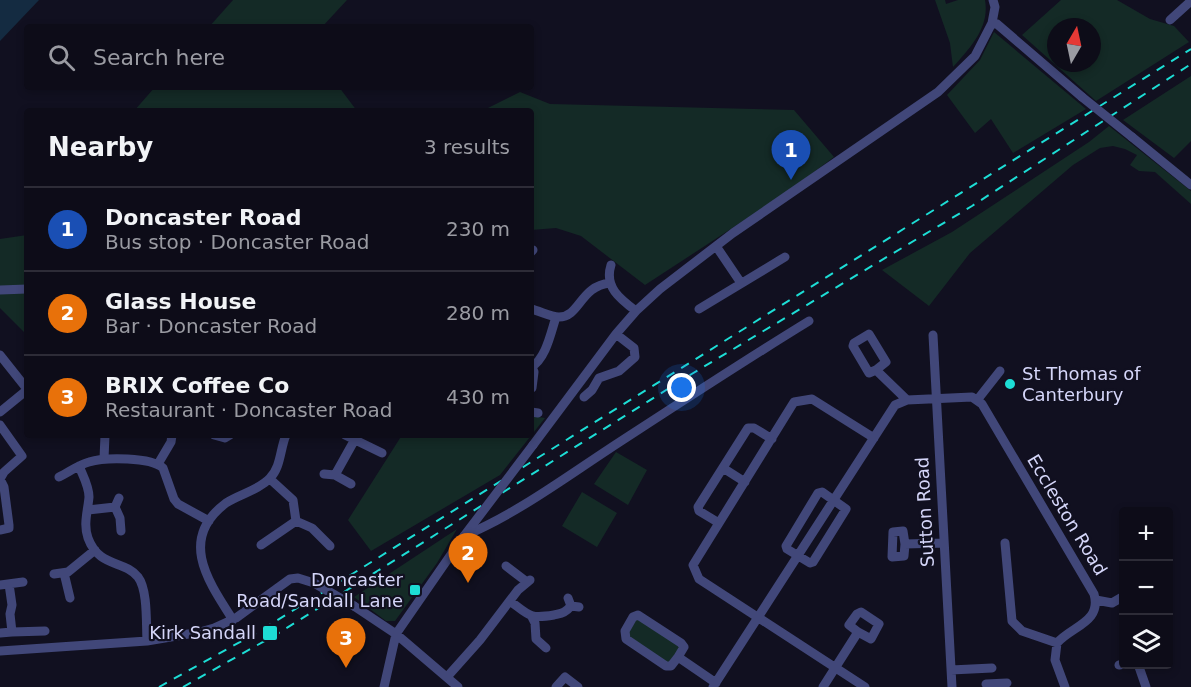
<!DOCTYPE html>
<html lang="en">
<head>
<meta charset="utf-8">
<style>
  body { margin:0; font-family:"DejaVu Sans",sans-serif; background:#161521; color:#f1f3f6 }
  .controls { position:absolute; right:18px; bottom:18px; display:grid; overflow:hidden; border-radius:6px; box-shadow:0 3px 9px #0003 }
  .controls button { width:54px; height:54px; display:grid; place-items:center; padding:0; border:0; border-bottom:2px solid #2d2c37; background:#0d0c18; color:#f1f3f6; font:30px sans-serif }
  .compass { position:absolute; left:1047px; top:18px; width:54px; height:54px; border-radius:50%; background:#0d0c18; box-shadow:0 3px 9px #0003; rotate:9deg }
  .you { position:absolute; left:682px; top:388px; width:21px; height:21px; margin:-15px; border:4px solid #fff; border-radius:50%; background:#1a73e8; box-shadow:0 0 0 9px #1a73e833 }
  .badge { display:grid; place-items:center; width:39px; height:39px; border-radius:50%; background:#8c9099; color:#fff; font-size:20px; font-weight:700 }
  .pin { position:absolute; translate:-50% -50px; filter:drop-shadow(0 2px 3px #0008) }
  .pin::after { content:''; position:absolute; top:32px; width:21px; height:18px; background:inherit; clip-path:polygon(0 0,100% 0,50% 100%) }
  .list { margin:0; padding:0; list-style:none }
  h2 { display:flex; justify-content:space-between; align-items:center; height:78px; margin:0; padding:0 24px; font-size:26px }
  h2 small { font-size:20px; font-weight:400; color:#9a9ba2 }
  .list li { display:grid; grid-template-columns:39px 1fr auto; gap:18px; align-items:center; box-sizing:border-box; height:84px; padding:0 24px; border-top:2px solid #2d2c37 }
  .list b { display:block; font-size:22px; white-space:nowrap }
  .list p { margin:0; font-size:20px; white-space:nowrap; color:#9a9ba2 }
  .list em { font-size:20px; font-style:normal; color:#9a9ba2 }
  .icon { flex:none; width:33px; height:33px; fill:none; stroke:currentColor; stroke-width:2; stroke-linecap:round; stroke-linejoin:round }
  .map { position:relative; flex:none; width:1191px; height:687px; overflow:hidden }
  .search { position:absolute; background:#0d0c18; box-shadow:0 3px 9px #0003; left:24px; top:24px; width:510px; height:66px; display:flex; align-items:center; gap:15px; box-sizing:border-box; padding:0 21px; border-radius:6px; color:#9a9ba2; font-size:22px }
  .panel { position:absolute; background:#0d0c18; box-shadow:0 3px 9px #0003; left:24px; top:108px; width:510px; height:330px; border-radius:6px }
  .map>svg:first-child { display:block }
  .green { fill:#142a26; fill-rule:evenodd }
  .water { fill:#142b41 }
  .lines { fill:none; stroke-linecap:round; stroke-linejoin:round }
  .minor { stroke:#414779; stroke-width:9 }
  .rail { stroke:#1dddd5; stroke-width:2; stroke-dasharray:9 8; stroke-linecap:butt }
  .minor-bridge { stroke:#414779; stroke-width:9 }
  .poi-dot { fill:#1dddd5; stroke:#111020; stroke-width:2 }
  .labels { text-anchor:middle; stroke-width:4.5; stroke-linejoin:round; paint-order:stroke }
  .poi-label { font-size:18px; fill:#d5d6f9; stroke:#111020; text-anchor:end }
  .street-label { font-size:18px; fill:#d5d6f9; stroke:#111020 }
</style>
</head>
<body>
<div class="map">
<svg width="1191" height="687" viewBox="0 0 1191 687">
  <rect width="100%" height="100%" fill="#111020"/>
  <path class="green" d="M233,0H347L322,27H209Z
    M935,0H945L946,4L958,0H985C990,27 970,48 953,67L950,43Z
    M1061,0H1117L1150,19L1174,26L1189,42L1096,101L1022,35ZM1056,27H1092V63H1056Z
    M994,32L1086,109L1013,153L991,119L975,133L947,95L980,60Z
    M1191,76V141L1174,158L1123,120Z
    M155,87H339L357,111H134Z
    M520,92L550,104L794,110L834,157L786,193L645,285L581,236L556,228L531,230V111H482Z
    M1109,126L1191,191V204L1155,172L1139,171L1130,165L1137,155L1125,149L1113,146L1100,148L1073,165L970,253L929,306L882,270L952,232L1089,142Z
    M27,235V335L0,308V239Z
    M531,416L545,418L500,475L371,551L348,520L402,435H531Z
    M616,452L647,470L628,505L594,484Z
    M582,492L617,513L597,547L562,526Z
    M457,529L437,563L395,621H386L354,597Z
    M637,619L678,644L679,649L669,662H665L626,635Z"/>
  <path class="water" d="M0,0H39L0,41Z"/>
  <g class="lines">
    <path class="minor" d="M1170,20L1191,1
      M992,23L997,24L1082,97
      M1132,137L1191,185
      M716,246L741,283
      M531,252L533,250
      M611,265C604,287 620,299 636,311
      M0,290L27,289
      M531,309C540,311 551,317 559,317C580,317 580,286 610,283
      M699,309L785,257
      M933,335L952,687
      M0,355L27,389
      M531,367C546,359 551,332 556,317
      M876,370L886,362L869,334L854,343L853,346L869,373L876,370L907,400
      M532,388L534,372L532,367
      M584,397L592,390L599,378L619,371L635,357L634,348L616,334
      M978,399L1000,371
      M0,412L27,390
      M531,412L538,413
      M0,425L22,456L4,472L0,479
      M214,435L225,438L230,435
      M345,435L382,453
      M533,445L616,334L636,311L660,289L733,233L938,92L975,56L992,23L995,7L993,0
      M104,459L105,435
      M158,464L171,442L172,435
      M79,466C83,476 89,486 89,497C88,510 83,524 88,538C99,568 125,560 138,577C148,590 146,624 147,641
      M723,468L745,482
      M324,474L335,475L351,484
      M335,475L354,441
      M59,477C69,472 78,465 89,462C105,457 151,457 163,468L174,499L178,504L209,521
      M822,492L846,509L813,562L810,563L787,549L786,546L818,493Z
      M119,498L115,507L120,518L121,531
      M88,510L115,507
      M296,521L312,528L330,546
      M719,523L699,511L698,507L748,428H754L772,439
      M0,530L9,528V525L4,487L0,479
      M464,536C516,514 562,480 609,449C675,406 742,362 809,321
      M1005,543L1012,621L1022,631L1057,643
      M905,544L903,531L893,532L892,557L904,556L905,544L943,543
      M261,545L296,521L293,500L270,479
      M506,566L527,582
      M64,573L70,598
      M54,574L68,572L95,550
      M0,585L23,582
      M568,598L571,606L579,607
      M1096,600L1112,603L1124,596
      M510,601C530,616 529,619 554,615C562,613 565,613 571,606
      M354,606L396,634L458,687
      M532,617L535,623L536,639L546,648
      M233,620C208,581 178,539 226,503C240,494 259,490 270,478C281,467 280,449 286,435
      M12,632L45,631
      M0,633L12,632L10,614L12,605L9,584
      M0,651L147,641L200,632L214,628L236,618L290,579L298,578L314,583
      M678,657L684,647L681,643L638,615L633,617L625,631L626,639L666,666H671L678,657L716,683
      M1138,664L1146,687
      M1119,665L1124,664
      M951,670L992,668
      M447,677L480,640L518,590L530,580
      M986,684L1007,683
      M384,687L396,634L461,540
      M556,687L565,677L578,687
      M713,687L895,405L907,400L972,397L982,404L1094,594C1102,622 1072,626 1057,643L1055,660L1065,687
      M823,687L858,632L849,625L857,614L861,612L879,624L871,639L858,632
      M865,687L699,579L693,565L794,402L812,399L874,438"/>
    <path class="rail" d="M159,687L258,632L341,581L1191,49
      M183,687L277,634L690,375L972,206L1191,64"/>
    <path class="minor-bridge" d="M1082,97L1132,137
      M461,540L533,445
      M314,583L354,606"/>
  </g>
  <g class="poi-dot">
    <circle cx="1010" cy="384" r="6"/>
    <rect x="409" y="584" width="12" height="12" rx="3"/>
    <rect x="262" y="625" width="16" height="16" rx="3"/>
  </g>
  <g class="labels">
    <g class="poi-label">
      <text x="1022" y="380" text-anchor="start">St Thomas of<tspan x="1022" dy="21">Canterbury</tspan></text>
      <text x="403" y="586">Doncaster<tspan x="403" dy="21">Road/Sandall Lane</tspan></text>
      <text x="256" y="639">Kirk Sandall</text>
    </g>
    <g class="street-label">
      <text transform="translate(925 512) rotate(-93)" y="6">Sutton Road</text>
      <text transform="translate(1067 515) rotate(59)" y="6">Eccleston Road</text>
    </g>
  </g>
</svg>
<div class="controls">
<button>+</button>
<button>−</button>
<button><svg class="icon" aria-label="layers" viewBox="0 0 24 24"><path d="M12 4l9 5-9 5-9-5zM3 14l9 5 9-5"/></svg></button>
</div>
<svg class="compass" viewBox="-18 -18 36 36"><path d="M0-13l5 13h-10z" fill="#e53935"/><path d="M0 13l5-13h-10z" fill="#9a9ba2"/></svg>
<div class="you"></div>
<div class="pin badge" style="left:791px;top:180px;background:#1a4fb4">1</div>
<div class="pin badge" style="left:468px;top:583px;background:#e8710a">2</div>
<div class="pin badge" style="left:346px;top:668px;background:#e8710a">3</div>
<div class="search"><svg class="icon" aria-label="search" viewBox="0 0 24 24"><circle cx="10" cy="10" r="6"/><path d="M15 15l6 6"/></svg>Search here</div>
<section class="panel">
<h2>Nearby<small>3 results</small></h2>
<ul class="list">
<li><span class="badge" style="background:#1a4fb4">1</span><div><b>Doncaster Road</b><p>Bus stop · Doncaster Road</p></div><em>230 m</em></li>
<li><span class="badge" style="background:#e8710a">2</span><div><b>Glass House</b><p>Bar · Doncaster Road</p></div><em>280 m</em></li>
<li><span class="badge" style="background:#e8710a">3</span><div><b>BRIX Coffee Co</b><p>Restaurant · Doncaster Road</p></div><em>430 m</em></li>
</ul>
</section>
</div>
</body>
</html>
